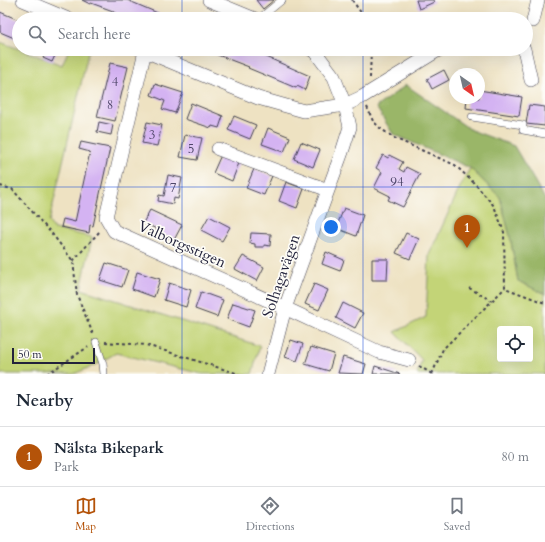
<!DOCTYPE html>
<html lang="en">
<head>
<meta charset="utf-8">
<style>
  body { margin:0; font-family:Cardo,serif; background:#f2f2f3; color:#1f2937 }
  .controls { position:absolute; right:12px; bottom:12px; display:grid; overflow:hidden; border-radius:4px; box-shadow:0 4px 16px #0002 }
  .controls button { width:36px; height:36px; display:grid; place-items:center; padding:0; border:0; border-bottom:1px solid #e0e1e3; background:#fff; color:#1f2937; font:20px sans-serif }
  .compass { position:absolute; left:449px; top:68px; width:36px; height:36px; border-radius:50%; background:#fff; box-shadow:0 4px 16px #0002; rotate:146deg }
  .scale { position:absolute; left:12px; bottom:10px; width:83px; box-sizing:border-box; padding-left:4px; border:2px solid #22223b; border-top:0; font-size:11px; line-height:14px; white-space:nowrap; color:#22223b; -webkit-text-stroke:3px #fdfcf7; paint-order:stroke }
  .you { position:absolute; left:331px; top:227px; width:14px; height:14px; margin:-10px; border:3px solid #fff; border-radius:50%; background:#1a73e8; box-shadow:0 0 0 6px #1a73e833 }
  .badge { display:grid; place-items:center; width:26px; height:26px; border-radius:50%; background:#b45309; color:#fff; font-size:13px; font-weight:700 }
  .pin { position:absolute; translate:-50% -33px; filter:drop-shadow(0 1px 2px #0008) }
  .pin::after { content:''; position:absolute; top:21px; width:14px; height:12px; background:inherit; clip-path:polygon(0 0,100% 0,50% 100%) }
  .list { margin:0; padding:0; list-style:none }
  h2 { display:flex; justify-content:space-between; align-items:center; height:52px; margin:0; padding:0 16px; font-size:17px }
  h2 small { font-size:13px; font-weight:400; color:#747a83 }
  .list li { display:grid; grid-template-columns:26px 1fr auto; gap:12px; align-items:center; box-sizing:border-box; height:60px; padding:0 16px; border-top:1px solid #e0e1e3 }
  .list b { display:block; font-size:15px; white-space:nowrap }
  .list p { margin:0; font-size:13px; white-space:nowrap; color:#747a83 }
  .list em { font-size:13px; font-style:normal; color:#747a83 }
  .icon { flex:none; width:22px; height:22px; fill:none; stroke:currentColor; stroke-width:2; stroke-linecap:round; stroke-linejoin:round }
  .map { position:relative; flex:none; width:545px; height:374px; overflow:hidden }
  .search { position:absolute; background:#fff; box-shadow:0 4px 16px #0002; left:12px; right:12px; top:12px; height:44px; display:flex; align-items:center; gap:10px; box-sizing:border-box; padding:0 14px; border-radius:22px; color:#747a83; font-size:15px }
  .sheet { height:112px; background:#fff }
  nav { display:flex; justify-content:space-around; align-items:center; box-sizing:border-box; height:56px; border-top:1px solid #e0e1e3; background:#fff; font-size:11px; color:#747a83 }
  nav a { display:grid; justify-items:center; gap:2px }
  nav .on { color:#b45309 }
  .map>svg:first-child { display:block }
  .green { fill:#c3d477; stroke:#727b59; fill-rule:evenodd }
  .forest { fill:#9ab668; stroke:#5e6c52 }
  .building { fill:#d4b3f2 }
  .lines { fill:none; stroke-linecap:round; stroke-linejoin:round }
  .service-casing { stroke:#413f4f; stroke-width:8 }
  .minor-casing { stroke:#413f4f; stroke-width:14 }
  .path { stroke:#413f4f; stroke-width:2; stroke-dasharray:3 3; stroke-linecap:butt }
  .service { stroke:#fff; stroke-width:7 }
  .minor { stroke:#fff; stroke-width:13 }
  .grid { fill:none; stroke:#1d4ed8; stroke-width:1; stroke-opacity:0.55 }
  .labels { text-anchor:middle; stroke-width:3.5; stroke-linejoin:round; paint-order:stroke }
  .number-label { font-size:13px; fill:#4e4669 }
  .street-label { font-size:15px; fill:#22223b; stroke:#fdfcf7 }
</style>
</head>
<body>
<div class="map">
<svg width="545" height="374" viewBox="0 0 545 374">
  <rect width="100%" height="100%" fill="#fdfcf7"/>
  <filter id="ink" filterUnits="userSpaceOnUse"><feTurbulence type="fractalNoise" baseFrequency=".025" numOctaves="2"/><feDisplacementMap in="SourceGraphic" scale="8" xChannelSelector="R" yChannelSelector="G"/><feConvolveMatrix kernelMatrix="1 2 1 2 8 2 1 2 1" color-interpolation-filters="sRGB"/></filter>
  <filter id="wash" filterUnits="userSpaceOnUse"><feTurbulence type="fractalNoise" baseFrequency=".012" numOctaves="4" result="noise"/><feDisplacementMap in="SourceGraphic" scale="16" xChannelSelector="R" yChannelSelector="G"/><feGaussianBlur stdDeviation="0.9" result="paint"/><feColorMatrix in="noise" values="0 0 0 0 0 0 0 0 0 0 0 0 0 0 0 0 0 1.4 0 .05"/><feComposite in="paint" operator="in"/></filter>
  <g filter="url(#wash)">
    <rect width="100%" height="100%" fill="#eee2c2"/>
    <path class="green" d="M0,42L62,65L69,49H89L49,222L54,229L92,237L81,289L260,346L252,374H202L116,353L97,364L74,374H0Z
      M470,168L500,197L510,236L518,281L545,294V374H417L422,360L395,332L426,317L429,255L461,185ZM500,329H530V359H500Z"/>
    <path class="forest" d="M406,85L471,130L514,146L545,199V294L518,281L510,236L500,197L470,168L393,134L376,107Z"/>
    <g id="blocks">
      <path class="building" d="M82,0H127L167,17L168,15L177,19H128L113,12V11L91,3L90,4Z
        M256,0H274L263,9Z
        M416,0H433L434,2L419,9Z
        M0,12L19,20V40L0,32Z
        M47,49H58L52,62L43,58Z
        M202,49H251L256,51L255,52L310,76L305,90L297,86L296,88L248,68L249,67Z
        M110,63L128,67L115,121L97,117Z
        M444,70L449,80L432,89L427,79Z
        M155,84L183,93L175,113L162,109L165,101L151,95Z
        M479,90L522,97L519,116L466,108L467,98H479Z
        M191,103L223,116L219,128L212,126L211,128L185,119Z
        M529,105L545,107V126L526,124Z
        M234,116L256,125L250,139L228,130Z
        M99,122L113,125L111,135L97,132Z
        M147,122L162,125L157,146L142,143Z
        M268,128L290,137L284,152L262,144Z
        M185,135L202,138L197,160L180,157Z
        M81,142L110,148L93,226L90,225L89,233L61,227L63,219L75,222L90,152L79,149Z
        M301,142L320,150L313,167L294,159Z
        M221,155L239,163L232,181L213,173Z
        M383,155L388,158L389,155L403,162L399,169L404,172L406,167L420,174L403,207L388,200L390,196L374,188L382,172L376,168Z
        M254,169L272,176L264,195L246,188Z
        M168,175L182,178L178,199L174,198L173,204L158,201L159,195L164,196Z
        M286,182L304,189L297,208L279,201Z
        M344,208L363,215L356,236L336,228Z
        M150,210L182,225L174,240L156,231L157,229L143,223Z
        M209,216L230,227L222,241L201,230Z
        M251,233L271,234L270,246L264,245V247H255V244L250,243Z
        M406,233L419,239L410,259L396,253Z
        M326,252L344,260L340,271L322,264Z
        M243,256L264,267L257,281L235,269Z
        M372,259H388L387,280H372Z
        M106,263L128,270L122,287L100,280Z
        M137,272L160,279L154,297L132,289Z
        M169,283L191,290L186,307L164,300Z
        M314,284L328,290L319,310L305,304Z
        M201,292L223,300L217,317L195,309Z
        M233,303L255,310L249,327L227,319Z
        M343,303L363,313L355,328L336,318Z
        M291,340L303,344L297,361L285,357Z
        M311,347L334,354L329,371L305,364Z
        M343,357L366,364L363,374L338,373Z
        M375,366L400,374H373Z"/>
    </g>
  </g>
  <g filter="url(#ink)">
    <use href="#blocks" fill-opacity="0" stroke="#413f4f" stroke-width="1"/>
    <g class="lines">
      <g class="service-casing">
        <path id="service" d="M259,19L282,0
          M472,117L523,125
          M523,130L545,134
          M96,342L103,364L104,374"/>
      </g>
      <g class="minor-casing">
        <path id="minor" d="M23,0L68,19
          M209,0L255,19
          M533,21L538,0
          M140,49L258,98L304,111L345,105L362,97L440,49
          M524,49L531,80
          M145,51L106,217L114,231L285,308L379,352L409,360
          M218,149L328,190
          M268,374L285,308L342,152L350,127L345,105L334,77L316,53L311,49"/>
      </g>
      <path class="path" d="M352,0L362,14L364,19
        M363,14L371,19
        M370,78L371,49
        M367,107L373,121L380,128L394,138L455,165L476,185L494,206L504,232L505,288L545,303
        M0,186L12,189L53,235L73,261L77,295L93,334
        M73,261L100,231
        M469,288L492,301
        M105,342L146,345L239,374
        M419,366L432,374
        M47,374L88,347
        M432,374L443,349L505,288"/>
      <use href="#service" class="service"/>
      <use href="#minor" class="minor"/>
    </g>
  </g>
  <path class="grid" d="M182,0V19M363,0V19M182,49V374M363,49V374M0,187H545"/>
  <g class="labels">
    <g class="number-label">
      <text x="115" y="86">4</text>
      <text x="110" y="109">8</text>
      <text x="152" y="139">3</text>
      <text x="191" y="153">5</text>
      <text x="397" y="186">94</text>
      <text x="173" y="192">7</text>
    </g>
    <g class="street-label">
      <text transform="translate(182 244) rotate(24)" y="5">Valborgsstigen</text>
      <text transform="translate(281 276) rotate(-71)" y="5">Solhagavägen</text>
    </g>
  </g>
</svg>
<div class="controls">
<button><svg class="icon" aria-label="locate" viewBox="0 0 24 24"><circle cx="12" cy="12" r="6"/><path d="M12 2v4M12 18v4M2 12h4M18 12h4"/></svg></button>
</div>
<svg class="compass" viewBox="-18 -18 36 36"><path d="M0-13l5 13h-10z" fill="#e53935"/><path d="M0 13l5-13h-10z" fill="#747a83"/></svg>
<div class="scale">50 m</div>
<div class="you"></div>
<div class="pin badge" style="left:467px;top:248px">1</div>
<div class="search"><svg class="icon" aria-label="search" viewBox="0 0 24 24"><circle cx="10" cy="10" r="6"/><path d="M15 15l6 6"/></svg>Search here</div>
</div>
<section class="sheet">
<h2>Nearby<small></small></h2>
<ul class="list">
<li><span class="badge">1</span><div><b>Nälsta Bikepark</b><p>Park</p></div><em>80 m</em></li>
</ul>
</section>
<nav>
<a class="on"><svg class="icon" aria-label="map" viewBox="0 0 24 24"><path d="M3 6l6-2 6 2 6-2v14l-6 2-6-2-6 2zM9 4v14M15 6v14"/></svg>Map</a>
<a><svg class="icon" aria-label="directions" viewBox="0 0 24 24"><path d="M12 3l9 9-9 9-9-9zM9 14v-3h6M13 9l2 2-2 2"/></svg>Directions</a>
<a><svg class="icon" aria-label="saved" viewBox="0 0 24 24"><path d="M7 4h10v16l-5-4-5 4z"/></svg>Saved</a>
</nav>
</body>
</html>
